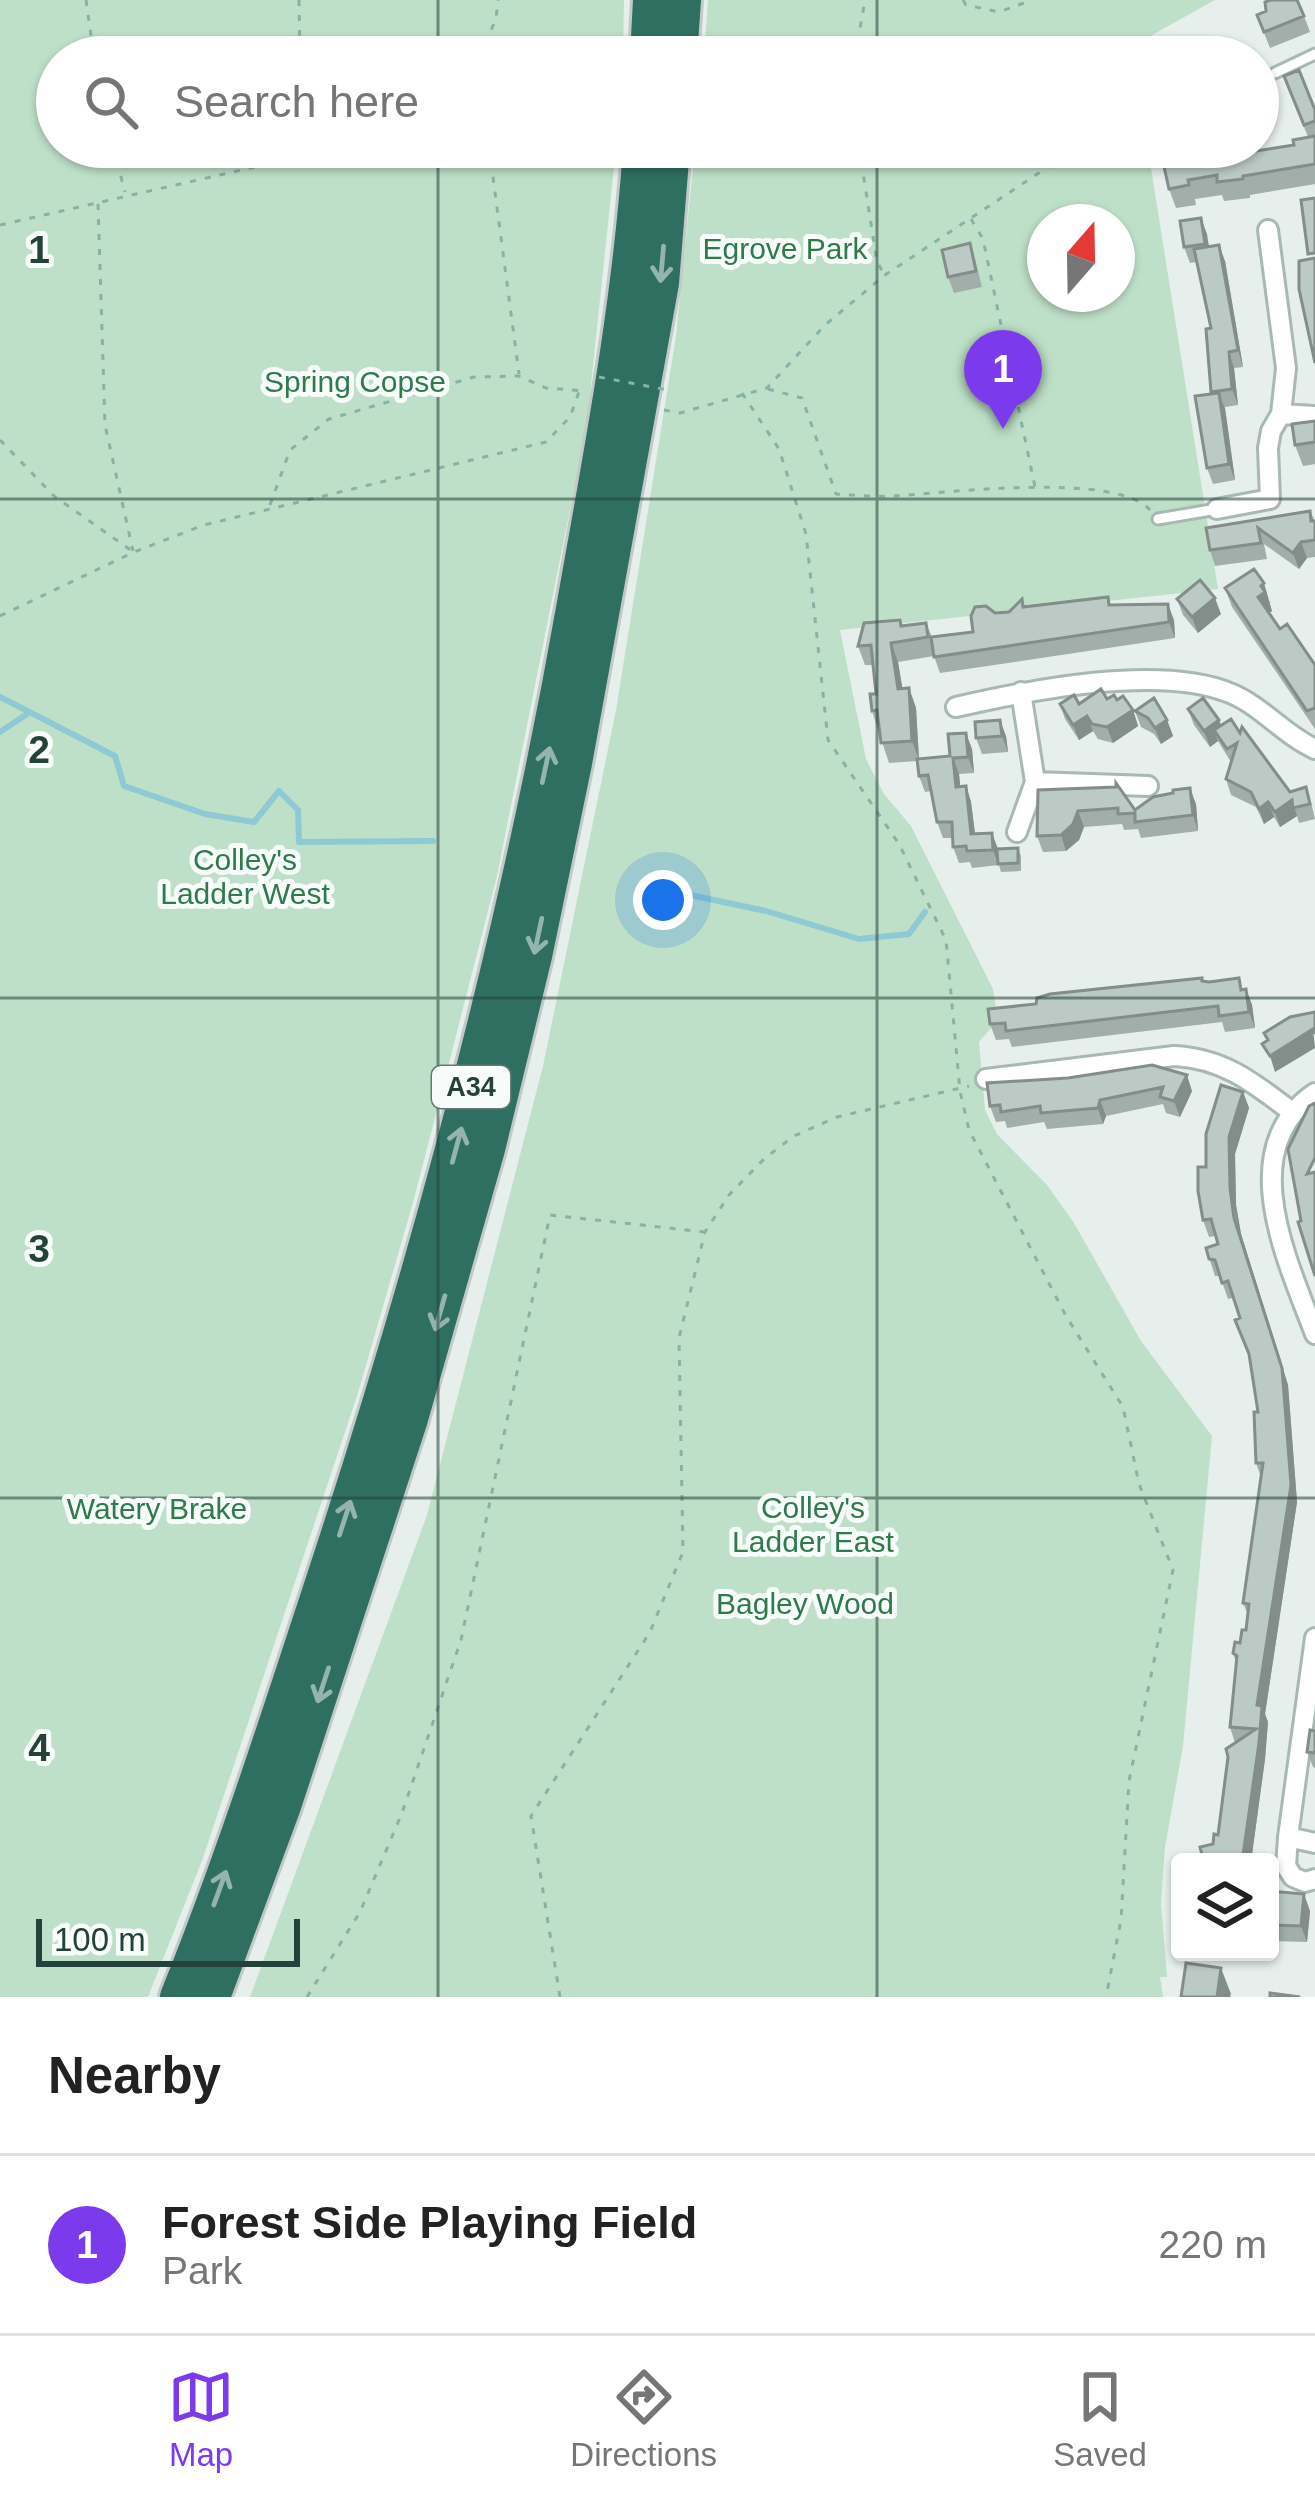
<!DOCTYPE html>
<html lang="en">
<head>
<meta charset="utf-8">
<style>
  body { margin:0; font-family:Helvetica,sans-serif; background:#f6f6f6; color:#222 }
  .controls { position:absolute; right:36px; bottom:36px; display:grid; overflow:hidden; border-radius:12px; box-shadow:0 3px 9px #0004 }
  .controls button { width:108px; height:108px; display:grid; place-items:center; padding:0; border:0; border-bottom:3px solid #e0e0e0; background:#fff; color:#222; font:60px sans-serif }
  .compass { position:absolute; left:1027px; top:204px; width:108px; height:108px; border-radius:50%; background:#fff; box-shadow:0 3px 9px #0004; rotate:20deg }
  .scale { position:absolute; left:36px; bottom:30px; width:264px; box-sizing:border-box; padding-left:12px; border:6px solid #24423a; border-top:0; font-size:33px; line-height:42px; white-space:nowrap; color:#24423a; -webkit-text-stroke:9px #f7fbf9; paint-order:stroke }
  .you { position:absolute; left:663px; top:900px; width:42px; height:42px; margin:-30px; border:9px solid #fff; border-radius:50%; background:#1a73e8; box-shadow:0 0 0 18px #1a73e833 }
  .badge { display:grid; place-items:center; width:78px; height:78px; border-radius:50%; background:#7c3aed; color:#fff; font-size:39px; font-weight:700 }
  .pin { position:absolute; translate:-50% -99px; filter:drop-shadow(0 3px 6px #0008) }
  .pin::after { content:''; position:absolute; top:63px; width:42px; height:36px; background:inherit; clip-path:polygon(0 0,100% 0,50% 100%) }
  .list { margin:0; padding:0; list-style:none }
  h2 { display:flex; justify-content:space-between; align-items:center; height:156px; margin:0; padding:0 48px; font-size:51px }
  h2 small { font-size:39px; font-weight:400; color:#767676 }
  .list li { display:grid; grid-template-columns:78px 1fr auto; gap:36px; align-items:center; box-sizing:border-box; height:180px; padding:0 48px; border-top:3px solid #e0e0e0 }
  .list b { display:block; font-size:45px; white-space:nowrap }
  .list p { margin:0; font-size:39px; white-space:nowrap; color:#767676 }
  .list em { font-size:39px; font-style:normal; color:#767676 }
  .icon { flex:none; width:66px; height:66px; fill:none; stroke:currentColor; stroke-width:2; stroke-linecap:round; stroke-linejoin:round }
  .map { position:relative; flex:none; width:1315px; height:1997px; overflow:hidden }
  .search { position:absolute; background:#fff; box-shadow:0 3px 9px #0004; left:36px; right:36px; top:36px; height:132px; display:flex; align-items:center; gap:30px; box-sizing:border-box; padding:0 42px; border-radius:66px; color:#767676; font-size:45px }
  .sheet { height:336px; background:#fff }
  nav { display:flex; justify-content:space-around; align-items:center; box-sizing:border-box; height:168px; border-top:3px solid #e0e0e0; background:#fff; font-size:33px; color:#767676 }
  nav a { display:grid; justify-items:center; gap:6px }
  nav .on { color:#7c3aed }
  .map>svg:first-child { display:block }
  .green { fill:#bfe0c8; fill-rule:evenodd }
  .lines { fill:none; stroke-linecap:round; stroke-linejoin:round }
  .stream { stroke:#8ec9d4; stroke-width:6 }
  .lane-casing { stroke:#a8b8b2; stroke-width:15 }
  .street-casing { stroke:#a8b8b2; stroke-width:24 }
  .highway-casing { stroke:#c2cac8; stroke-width:42 }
  .path { stroke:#86b3a5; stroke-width:3; stroke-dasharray:6 9; stroke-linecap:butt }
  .lane { stroke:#fff; stroke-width:9 }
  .street { stroke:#fff; stroke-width:18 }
  .highway { stroke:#2f6f62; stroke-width:36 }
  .path-bridge { stroke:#86b3a5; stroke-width:3; stroke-dasharray:6 9; stroke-linecap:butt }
  .wall { fill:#a1aea9 }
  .shaded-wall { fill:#838d89 }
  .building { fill:#bbcac4; stroke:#838d89; stroke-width:3 }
  .oneway { stroke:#93b5ae }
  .grid { fill:none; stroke:#24423a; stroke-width:3; stroke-opacity:0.55 }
  .labels { text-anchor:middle; stroke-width:10; stroke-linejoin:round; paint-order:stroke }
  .shield { fill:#f7fbf9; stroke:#637a73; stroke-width:3 }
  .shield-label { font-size:27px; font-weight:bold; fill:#24423a }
  .park-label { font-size:30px; fill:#2d7a4b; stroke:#f7fbf9 }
  .grid-label { font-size:39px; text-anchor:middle; font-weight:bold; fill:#24423a; stroke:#f7fbf9; stroke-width:10; stroke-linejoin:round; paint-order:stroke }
</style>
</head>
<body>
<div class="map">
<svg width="1315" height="1997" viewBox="0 0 1315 1997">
  <rect width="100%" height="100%" fill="#e6efeb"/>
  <path class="green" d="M0,0H624L623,57H57V147H616L587,424L497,876L414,1199L358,1393L203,1858L148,1997H0Z
    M708,0H1215L1125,50V57H704Z
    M695,147H1144L1151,168L1218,589L840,630L866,759L884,794L911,826L993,989L998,1020L979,1042L985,1110L997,1134L1047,1185L1074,1223L1141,1341L1212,1436L1183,1746L1165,1847L1161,1903L1167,1977H1160L1163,1997H250L427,1515L543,1066L616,710L676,336ZM1045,222H1117V294H1045Z"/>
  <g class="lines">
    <path class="stream" d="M0,697L115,756L124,786L205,814L254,822L279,791L298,810L299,842L433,841
      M0,732L27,714
      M671,891L766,911L859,939L909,934L925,912"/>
    <g class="lane-casing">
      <path id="lane" d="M1275,73L1315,54
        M1158,519L1217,509"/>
    </g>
    <g class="street-casing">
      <path id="street" d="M1268,230L1286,368L1281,414
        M1217,509L1270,499L1268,448L1271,431L1281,414L1315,416
        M956,707C1030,690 1159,664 1230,693C1262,706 1284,735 1315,749
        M1035,782L1148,786
        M1017,832L1035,782L1021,692
        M986,1079L1174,1056C1223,1058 1254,1083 1292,1112
        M1315,1093C1233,1149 1288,1262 1315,1334
        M1288,1837L1315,1638
        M1315,1843L1288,1837L1286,1866L1293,1877L1305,1882L1315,1879"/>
    </g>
    <g class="highway-casing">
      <path id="highway" d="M648,57L651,0
        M679,57L683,0
        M178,1997C232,1863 276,1726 321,1589C428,1266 516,939 575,603C602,452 631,301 641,147
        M212,1997L283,1806L409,1422L487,1149L534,956L574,763L661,283L672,147"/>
    </g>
    <path class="path" d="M86,0L94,57
      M299,0L300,57
      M963,0L966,5L999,12L1032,0
      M479,57L496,19L498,0
      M855,57L865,0
      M113,147L125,192
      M489,147L519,374
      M859,147L877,262L884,274
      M98,204L105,425L133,551
      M971,219L983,239L1035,487
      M0,225L303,156L370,147
      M768,389L802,398L836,494C855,495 874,497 893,496C945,493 1118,471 1151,511
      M742,393L779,449L806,534L828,740L899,844L946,940L960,1091L969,1130L1066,1316L1123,1407L1139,1484L1173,1570L1129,1781L1121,1920L1106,1997
      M664,410L680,413L767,388L825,325L885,275L1078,147
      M0,440L54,496L132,551
      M270,505L290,450L329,419L474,377L519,376L546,388L586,391
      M0,616L134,552L204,525L546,442L570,417L580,389
      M307,1997L360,1912L402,1813L461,1640L550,1215L705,1232
      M560,1997L531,1816L650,1632L683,1552L679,1338L705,1232L729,1195L765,1158L794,1136L837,1117L969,1086"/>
    <use href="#lane" class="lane"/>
    <use href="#street" class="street"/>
    <use href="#highway" class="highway"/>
    <path class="path-bridge" d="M599,377L668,390"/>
  </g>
  <path class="wall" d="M1257,15L1304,16L1310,32L1270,48Z
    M1284,76L1315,110V184L1250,195V198L1224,201L1222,195L1195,199L1196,205L1176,208L1169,189L1204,159L1294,145L1308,137Z
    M1201,218L1209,247L1225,261L1243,367L1234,368L1238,405L1225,407L1235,480L1213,484L1207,468L1211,394V328L1197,262L1190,263L1184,247Z
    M975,259L982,287L954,293L948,277Z
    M1315,421V464L1303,466L1295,445Z
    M1310,511L1315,521V557L1307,558L1299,569L1264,544L1267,559L1215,566L1210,550L1206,528Z
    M1225,588L1271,602L1269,603L1272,611L1269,613L1280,629L1315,665V729L1232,607Z
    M1108,597L1111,605L1174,620L1175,638L940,673L934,656L898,662L902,689L909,688L916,708L919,759L950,756L972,749L974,773L959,774L960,786H966L971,802L975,834L998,849L1018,848L1021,856V871L1001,872L999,865L972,868L970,862L959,863L953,847V838H943L937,822L931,791L925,792L919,776L917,761L889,763L872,711L876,694L873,665H865L858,646L900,620L903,626L926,623L932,637L973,632L995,613L1009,612L1022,599L1025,606Z
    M1177,599L1221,614L1198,633L1183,615Z
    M1107,699L1117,700L1133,710L1138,726L1113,743L1098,739L1093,731L1079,740L1065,719L1060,704H1079Z
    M1188,709L1219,720L1221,726L1240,733L1290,792L1311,802L1315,819L1299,823L1297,816L1280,827L1274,817L1264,824L1256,807L1231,795L1226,779L1231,762L1218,741L1210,747L1194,725Z
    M1135,711L1167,720L1173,736L1161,744L1154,734L1141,727Z
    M1006,736L1008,752L982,754L976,738Z
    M1038,790L1135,810L1196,804L1198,831L1141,838L1138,829L1124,830L1122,824L1084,827L1079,840L1066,851L1043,852L1037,836Z
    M1203,981L1246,989L1252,1005L1255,1028L1225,1032L1222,1022L1012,1047L1009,1039L996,1040L990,1024L1036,1004Z
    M1068,1078L1192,1091L1180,1117L1166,1113L1163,1104L1106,1116L1103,1124L1047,1129L1044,1122L1007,1128L1005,1121L996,1122L990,1106Z
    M1221,1085L1243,1092L1249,1108L1235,1154L1236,1205L1241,1234L1288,1385L1297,1502L1265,1714L1268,1722L1265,1759L1251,1862H1204L1200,1847L1213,1844L1214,1834L1218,1835L1228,1757L1226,1749L1235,1743L1230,1727L1236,1662L1233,1653L1235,1642L1240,1643L1242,1630H1246L1248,1615L1243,1603L1261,1477L1256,1463L1254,1412H1258L1249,1356L1235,1320L1240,1318L1233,1298L1228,1299L1220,1276H1215L1206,1248L1218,1244L1215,1236L1209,1237L1203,1220L1198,1191V1167H1206V1134Z
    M1315,1731V1768L1313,1767L1307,1752Z
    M1270,1891L1310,1911L1307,1942L1270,1941Z"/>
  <path class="shaded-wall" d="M1201,218L1207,234L1211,260L1205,244Z
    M1219,245L1225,261L1243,367L1238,350Z
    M1229,352L1234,368L1238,405L1232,389Z
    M1219,393L1225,409L1235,480L1229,464Z
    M1301,542L1307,558L1299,569L1293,553Z
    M1264,583L1272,611L1265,616L1258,597L1261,586Z
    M1215,598L1221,614L1198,633L1192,617Z
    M1168,604L1174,620L1175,638L1169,622Z
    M891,643L898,662L906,709L898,689Z
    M909,688L916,708L919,760L912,741Z
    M1133,710L1138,726L1113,743L1107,727Z
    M1087,716L1093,731L1079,740L1073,725Z
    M1000,720L1006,736L1008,752L1002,736Z
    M1167,720L1173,736L1161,744L1155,728Z
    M1219,720L1225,736L1214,730L1218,741L1210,747L1204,731Z
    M966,733L972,749L974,773L968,757Z
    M953,758L959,774L962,803L956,787Z
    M966,786L971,802L977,850L971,834Z
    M1190,788L1196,804L1198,831L1193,815Z
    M1292,800L1297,816L1280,827L1275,812Z
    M1268,802L1274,817L1264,824L1259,809Z
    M1078,811L1084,827L1079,840L1066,851L1061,835Z
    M992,833L998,849L999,866L993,850Z
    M1246,989L1252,1005L1255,1028L1249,1012Z
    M1313,1029L1315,1048L1275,1072L1270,1056Z
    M1187,1075L1192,1091L1180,1117L1174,1101Z
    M1243,1092L1249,1108L1235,1154L1236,1205L1241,1234L1288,1385L1297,1502L1265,1714L1268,1722L1265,1759L1251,1862H1242L1257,1705L1291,1485L1230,1188L1229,1137Z
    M1100,1100L1106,1116L1103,1124L1098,1108Z
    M1304,1894L1310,1911L1307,1942L1301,1926Z
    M1221,1968L1231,1994L1230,1997H1217Z"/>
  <path class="building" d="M1271,0H1297L1304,16L1264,32L1257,15L1266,11L1265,2Z
    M1299,70L1315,110V121L1304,125L1284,76Z
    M1315,136V164L1243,176V179L1217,182V175L1188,180L1189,185L1169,189L1163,162L1182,159L1180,147H1199L1204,159L1294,145L1293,140Z
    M1315,198V253L1308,254L1301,200Z
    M1201,218L1205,244L1184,247L1180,221Z
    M970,243L976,271L948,277L942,250Z
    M1219,245L1238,350L1229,352L1232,389L1211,392L1206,329L1211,328L1194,249Z
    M1315,258V363L1299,289V261Z
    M1219,393L1229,464L1207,468L1195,396Z
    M1315,421V442L1295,445L1292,424Z
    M1310,511L1311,521H1315V540L1301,542L1293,553L1258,528L1261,543L1210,550L1206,528Z
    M1254,569L1264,583L1261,586L1265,592L1258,597L1280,629L1287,624L1315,665V708L1307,711L1225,588Z
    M1200,580L1215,598L1192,617L1177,599Z
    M1108,597L1109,605L1168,604L1169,622L934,657L931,637L973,632L971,616L975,607L986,606L995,613L1009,612L1022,599L1023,607Z
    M900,620L901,626L926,623L928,637L891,643L898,689L909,688L912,741L881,743L877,710L872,711L870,694H876L871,645L858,646L864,623Z
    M1101,689L1107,699L1114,695L1117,700L1123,696L1133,710L1107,727L1092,724L1087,716L1073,725L1060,704L1074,695L1079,704Z
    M1154,698L1167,720L1155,728L1148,718L1135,711Z
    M1203,698L1219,720L1204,731L1188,709Z
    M1231,719L1240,733L1242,727L1290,792L1306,787L1310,804L1293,808L1292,800L1275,812L1268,802L1259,809L1251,792L1226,779L1237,743L1227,749L1214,730Z
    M1000,720L1002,736L976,738L975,722Z
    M966,733L968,757L953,758L956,787L966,786L971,834L992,833L993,850L967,851L966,846L953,847L952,822H937L928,775L919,776L917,759L950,756L948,734Z
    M1116,783L1135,810L1153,797L1173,793V790L1190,788L1193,815L1135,822V813L1118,814V808L1078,811L1073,824L1061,835L1037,836L1038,790L1116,787Z
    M1018,848V863L998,864L997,849Z
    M1202,978V981L1209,982L1239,978L1241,990L1246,989L1249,1012L1219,1016L1218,1006L1006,1031L1005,1023L990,1024L988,1009L1036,1004L1037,998L1050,994Z
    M1315,1012V1034L1313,1029L1270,1056L1262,1044L1268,1040L1264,1033L1290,1017Z
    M1152,1065L1187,1075L1174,1101L1160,1097L1163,1087L1100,1100L1098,1108L1041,1113L1040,1106L1001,1112L1000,1105L990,1106L987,1083L1068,1078Z
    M1221,1085L1243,1092L1229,1137L1230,1188L1234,1218L1282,1368L1291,1485L1257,1705L1262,1706L1259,1743L1242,1862H1204L1200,1847L1213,1844L1214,1834L1218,1835L1228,1757L1226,1749L1256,1729L1230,1727L1237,1656L1233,1653L1235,1642L1240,1643L1242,1630H1246L1249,1604L1243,1603L1263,1463H1256L1254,1412H1258L1249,1354L1235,1320L1240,1318L1228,1281L1222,1283L1215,1260L1209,1259L1206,1248L1218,1244L1211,1219L1203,1220L1198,1191V1167H1206V1134Z
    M1315,1103V1158L1307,1174L1315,1172V1276L1298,1222L1301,1221L1288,1149L1309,1106Z
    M1310,1730L1315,1731V1753L1307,1752Z
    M1270,1891L1304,1894L1301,1926L1270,1925Z
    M1186,1963L1221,1968L1217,1997H1181Z
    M1270,1993L1300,1997H1270Z"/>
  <defs><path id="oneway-shaft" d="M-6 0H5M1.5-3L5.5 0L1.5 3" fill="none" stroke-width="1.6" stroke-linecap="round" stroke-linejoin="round" transform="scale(3)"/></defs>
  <g class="oneway">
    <use href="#oneway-shaft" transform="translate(662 264) rotate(95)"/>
    <use href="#oneway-shaft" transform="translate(546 765) rotate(-78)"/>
    <use href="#oneway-shaft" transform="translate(538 936) rotate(102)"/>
    <use href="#oneway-shaft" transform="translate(457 1145) rotate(-75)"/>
    <use href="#oneway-shaft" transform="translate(440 1313) rotate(106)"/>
    <use href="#oneway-shaft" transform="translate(345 1518) rotate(-72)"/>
    <use href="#oneway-shaft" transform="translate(323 1685) rotate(108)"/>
    <use href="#oneway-shaft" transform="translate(220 1888) rotate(-70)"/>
  </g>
  <path class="grid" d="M438,0V57M877,0V57M438,147V1997M877,147V1997M0,499H1315M0,998H1315M0,1498H1315"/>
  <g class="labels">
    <rect class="shield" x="432" y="1066" width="78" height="42" rx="9"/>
    <g class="shield-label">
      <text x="471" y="1096">A34</text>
    </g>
    <g class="park-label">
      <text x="785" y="259">Egrove Park</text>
      <text x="355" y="392">Spring Copse</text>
      <text x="245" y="870">Colley's<tspan x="245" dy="34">Ladder West</tspan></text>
      <text x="813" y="1518">Colley's<tspan x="813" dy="34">Ladder East</tspan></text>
      <text x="157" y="1519">Watery Brake</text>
      <text x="805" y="1614">Bagley Wood</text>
    </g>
  </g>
  <g class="grid-label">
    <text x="39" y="263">1</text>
    <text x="39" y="763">2</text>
    <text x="39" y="1262">3</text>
    <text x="39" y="1761">4</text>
  </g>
</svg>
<div class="controls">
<button><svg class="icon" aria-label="layers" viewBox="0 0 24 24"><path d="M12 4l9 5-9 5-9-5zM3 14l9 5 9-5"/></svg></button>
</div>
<svg class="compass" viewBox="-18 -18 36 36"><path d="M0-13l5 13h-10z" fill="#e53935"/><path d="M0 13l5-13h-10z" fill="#767676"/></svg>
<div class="scale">100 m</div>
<div class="you"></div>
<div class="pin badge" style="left:1003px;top:429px">1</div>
<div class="search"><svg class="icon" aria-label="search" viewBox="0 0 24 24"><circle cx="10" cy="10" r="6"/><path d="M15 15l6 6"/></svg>Search here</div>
</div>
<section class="sheet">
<h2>Nearby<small></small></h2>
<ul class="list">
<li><span class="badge">1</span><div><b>Forest Side Playing Field</b><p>Park</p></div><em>220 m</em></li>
</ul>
</section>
<nav>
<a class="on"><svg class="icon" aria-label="map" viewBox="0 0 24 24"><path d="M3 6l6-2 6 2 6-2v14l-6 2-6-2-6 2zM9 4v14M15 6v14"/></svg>Map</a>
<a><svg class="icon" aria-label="directions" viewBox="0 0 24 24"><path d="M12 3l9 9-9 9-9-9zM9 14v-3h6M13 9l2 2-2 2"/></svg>Directions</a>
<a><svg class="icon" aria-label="saved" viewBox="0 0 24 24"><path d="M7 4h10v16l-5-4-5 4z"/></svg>Saved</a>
</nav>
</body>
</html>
